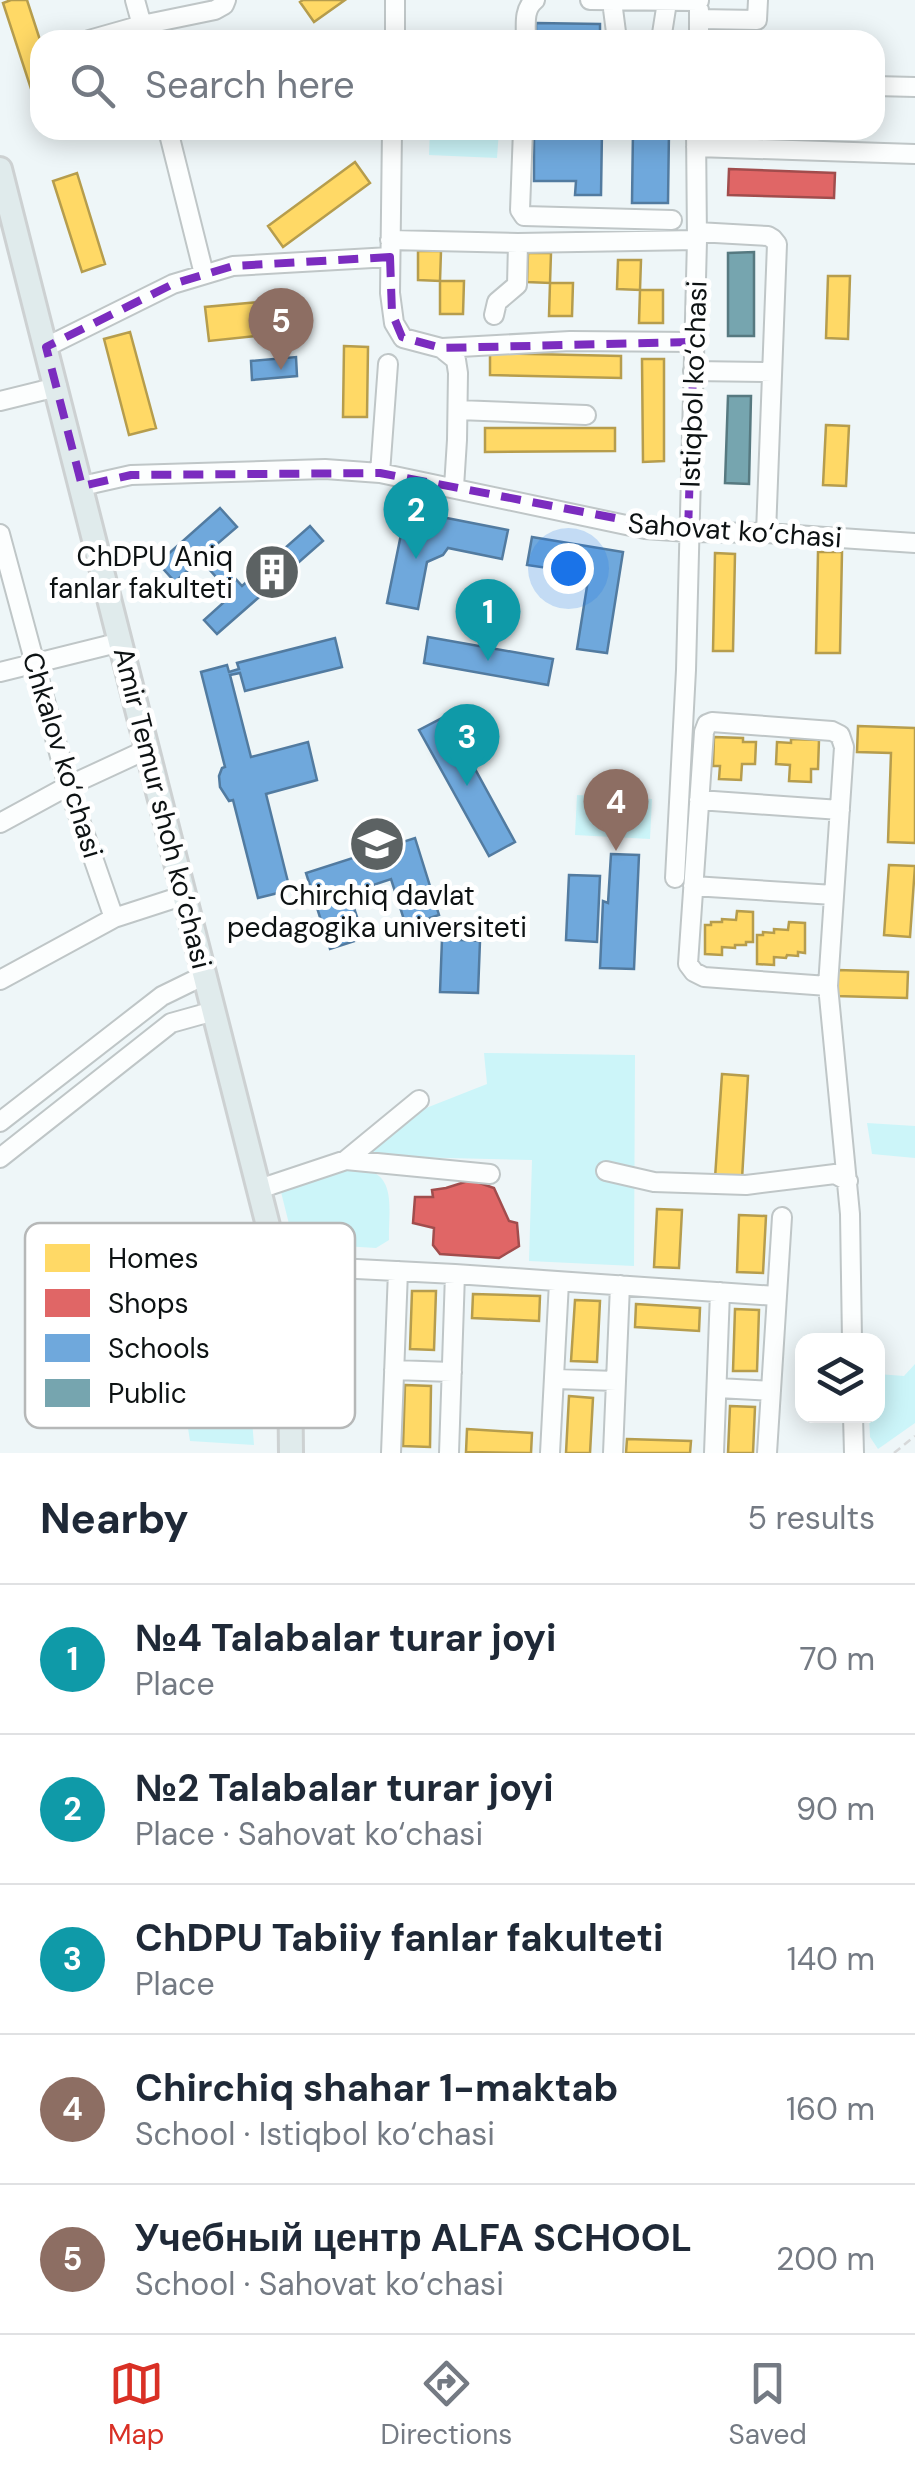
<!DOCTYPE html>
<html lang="en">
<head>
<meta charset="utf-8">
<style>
  body { margin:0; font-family:"DM Sans",sans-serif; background:#f2f2f3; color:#1f2937 }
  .controls { position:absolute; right:30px; bottom:30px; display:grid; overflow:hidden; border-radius:20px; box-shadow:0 5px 25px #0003 }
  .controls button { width:90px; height:90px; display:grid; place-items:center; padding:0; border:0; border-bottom:2px solid #e0e1e3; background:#fff; color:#1f2937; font:50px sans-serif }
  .you { position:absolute; left:568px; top:568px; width:35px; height:35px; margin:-25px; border:8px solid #fff; border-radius:50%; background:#1a73e8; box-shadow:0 0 0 15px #1a73e833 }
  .badge { display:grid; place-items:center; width:65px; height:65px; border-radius:50%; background:#d93025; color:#fff; font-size:32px; font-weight:700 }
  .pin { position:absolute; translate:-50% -82px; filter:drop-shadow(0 2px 5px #0008) }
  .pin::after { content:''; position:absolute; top:52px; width:35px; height:30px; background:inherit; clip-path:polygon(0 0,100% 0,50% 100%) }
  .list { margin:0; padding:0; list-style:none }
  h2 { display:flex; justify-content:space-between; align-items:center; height:130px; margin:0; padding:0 40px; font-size:42px }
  h2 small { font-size:32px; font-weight:400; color:#747a83 }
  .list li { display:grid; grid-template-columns:65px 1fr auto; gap:30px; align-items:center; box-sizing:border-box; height:150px; padding:0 40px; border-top:2px solid #e0e1e3 }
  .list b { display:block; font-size:38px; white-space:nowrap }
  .list p { margin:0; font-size:32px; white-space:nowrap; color:#747a83 }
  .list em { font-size:32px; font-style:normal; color:#747a83 }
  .icon { flex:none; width:55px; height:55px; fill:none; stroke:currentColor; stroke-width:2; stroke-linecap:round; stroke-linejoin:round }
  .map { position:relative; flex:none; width:915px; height:1453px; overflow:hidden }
  .search { position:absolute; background:#fff; box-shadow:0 5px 25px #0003; left:30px; right:30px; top:30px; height:110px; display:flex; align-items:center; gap:25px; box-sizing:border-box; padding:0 35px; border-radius:30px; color:#747a83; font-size:38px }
  .sheet { height:880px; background:#fff }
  nav { display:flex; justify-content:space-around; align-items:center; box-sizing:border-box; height:140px; border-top:2px solid #e0e1e3; background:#fff; font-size:28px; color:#747a83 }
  nav a { display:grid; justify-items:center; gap:5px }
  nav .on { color:#d93025 }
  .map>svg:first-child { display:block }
  .green { fill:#ccf5f9 }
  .homes { fill:#ffd966; stroke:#b69d4d; stroke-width:2.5 }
  .shops { fill:#e06666; stroke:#a14d4d; stroke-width:2.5 }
  .schools { fill:#6fa8dc; stroke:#527ba0; stroke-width:2.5 }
  .public { fill:#76a5af; stroke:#567980; stroke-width:2.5 }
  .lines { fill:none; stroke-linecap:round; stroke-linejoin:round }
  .minor-casing { stroke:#bfc6c7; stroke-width:22 }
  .major-casing { stroke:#cdd1d2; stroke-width:28 }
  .path { stroke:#d6d8d9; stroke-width:2.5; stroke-dasharray:8 5; stroke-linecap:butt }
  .minor { stroke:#fcfefe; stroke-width:18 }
  .major { stroke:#e0ebec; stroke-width:22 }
  .marked { fill:none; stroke:#7b2cbf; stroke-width:8; stroke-dasharray:20 12; stroke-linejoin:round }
  .labels { text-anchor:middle; stroke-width:10; stroke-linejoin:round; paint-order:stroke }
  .street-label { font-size:28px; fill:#0d1213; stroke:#fff }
  .poi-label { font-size:28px; fill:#0d1213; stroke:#fff; text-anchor:end }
  .key { fill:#fff; stroke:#b6b8b8; stroke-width:2.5 }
  .key-label { font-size:28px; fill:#0d1213 }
</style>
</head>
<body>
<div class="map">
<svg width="915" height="1453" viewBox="0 0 915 1453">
  <rect width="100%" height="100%" fill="#eef6f8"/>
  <path class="green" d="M430,130H499L497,158L429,155Z
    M577,795L652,799L650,839L575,835Z
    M484,1053L635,1055L634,1266L529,1261L532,1160L364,1156L421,1110L487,1084Z
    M867,1123L915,1126V1158L872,1154Z
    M361,1169C398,1173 388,1211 389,1240L376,1248L327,1245L295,1248L281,1192L345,1171Z
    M231,1243L246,1344L254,1445L190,1441L180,1376L186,1247Z
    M915,1364V1423L878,1449L870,1437L869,1416H878V1374L904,1376Z"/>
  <path class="homes" d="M11,0H27L40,40V96L34,98L3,3Z
    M303,0H345L314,22L300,2Z
    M355,162L370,183L283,247L268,226Z
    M77,173L105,264L82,272L53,181Z
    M418,251H441L440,281L418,280Z
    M528,253H551L550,283L527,282Z
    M618,260H641L640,290L617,289Z
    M828,276H850L848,339L826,338Z
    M440,281H464L463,314H440Z
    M550,283H573L572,316H549Z
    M640,290H663V323H639Z
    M301,298L305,331L209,341L205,307Z
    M130,332L156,428L129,435L104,339Z
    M344,346L368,347L367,417H343Z
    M490,353L621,356V378L490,375Z
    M642,359H664V461L643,462Z
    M826,425L849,426L846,486L823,485Z
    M485,428H615V451L485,452Z
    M818,552H842L840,653H816Z
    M715,553L735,554L733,651H713Z
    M858,726L915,728V843L888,842L891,753L857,752Z
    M714,737L743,738V742H756L755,764H742L741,780L719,779L720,766H713Z
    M791,739L819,740L818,769H811V782L789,781L790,765L776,764L777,742L791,743Z
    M889,865L915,866L910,937L884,935Z
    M737,911L753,912V942H746V945H735V948L722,947V955L705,954V925H711V922H722V919L736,920Z
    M789,922L805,923V953L798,952V956L787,955L786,958L774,957V965L757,964V935H763V932L774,933V929L788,930Z
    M837,970L908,972L907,998L836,996Z
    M722,1074L748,1076L742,1179L715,1178Z
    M657,1209L682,1210L679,1268L654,1267Z
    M739,1215L766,1216L763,1273L737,1272Z
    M412,1291H436L434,1350L410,1349Z
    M473,1294L540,1296L539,1321L472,1318Z
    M575,1300L600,1301L597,1362L571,1361Z
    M636,1304L700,1308L699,1331L635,1327Z
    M735,1309L759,1310L757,1371H733Z
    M405,1385L431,1386L430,1447L403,1446Z
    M569,1396L593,1398L590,1453H566Z
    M730,1406L755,1407L753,1453H728Z
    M467,1429L532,1433L531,1453L466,1452Z
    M627,1439L691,1441L690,1453H626Z"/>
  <path class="shops" d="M729,169L835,173L834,198L728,195Z
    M471,1180L494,1188L509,1221L517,1223L519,1246L499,1258L440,1254L433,1245L434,1228L413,1223L415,1197H433L432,1190L446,1188Z"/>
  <path class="schools" d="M536,23L600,24V40H536Z
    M534,130H602L601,195H575L576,181H534Z
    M633,130H669L668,203H632Z
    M296,357L297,376L252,380L251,361Z
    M220,508L237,527L210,550L242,586L310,526L323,541L217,634L204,620L232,595L200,559L175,582L158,563Z
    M406,510L508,530L502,559L448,548L443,555L427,562L418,609L387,603Z
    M532,537L623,552L607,653L577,649L589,574L527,565Z
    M428,637L553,659L548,685L424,663Z
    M335,638L342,667L245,691L240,673L230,675L251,757L308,742L317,780L266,794L290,890L258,898L233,800L229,801L220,787L219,776L222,768L225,767L201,672L227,665L229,672L239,669L237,663Z
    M446,716L515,842L489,856L419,730Z
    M415,838L439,915L406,926L391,879L349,893L364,938L330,949L306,873Z
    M611,854L639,855L634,969L600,968L603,901L608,903Z
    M569,875L600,876L597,942L566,940Z
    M442,939L480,941L478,993L440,992Z"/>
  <path class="public" d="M754,252V336H728V253Z
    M728,396H751L749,484L725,483Z"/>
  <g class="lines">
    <g class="minor-casing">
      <path id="minor" d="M135,0L146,40
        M590,0L699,1
        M612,1L617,40
        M699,19L757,20L758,0
        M89,40L142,25L215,10L224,5L226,0
        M395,40V0
        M526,40C526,26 523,9 535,0
        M661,40L667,2
        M699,40V10
        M875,86L915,87
        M168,130L204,274
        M392,130L390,293L394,323L403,338L441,348L456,360L458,373L457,440L454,487
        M523,130L520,210L524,216L672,220
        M696,147L915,154
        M697,232L768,236L773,239L777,244L766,533
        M390,240L518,243L697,240
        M494,315L497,302L517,285L518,243
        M46,347L173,284L233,266L390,257
        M442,348L570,341L694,342
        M693,371L772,372
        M0,401L57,387
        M458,410L586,415
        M380,473L388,364
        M82,486L131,475L325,469L380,473L645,529L688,532L766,533L915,543
        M0,534L68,786L114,918
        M0,672L121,642
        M699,800L840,810
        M0,823L68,786L148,749
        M675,878L686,670L697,240L696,130
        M693,886L834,895
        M0,980L114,918L185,895
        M828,986L704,977L694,972L688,964L704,732L707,724L712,722L832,731L840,735L844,747L828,986L850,1214L852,1340
        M0,1122L162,996L205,975
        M0,1158L171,1023L214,1011
        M346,1160L419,1100
        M606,1171L654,1182L746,1185L835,1174L848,1181
        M259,1189L346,1160L490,1174
        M278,1265L455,1274L776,1296
        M394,1370L452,1372
        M556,1379L616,1381
        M718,1388L771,1391
        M853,1416L854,1453
        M391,1453L398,1271
        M449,1453L455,1274
        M550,1453L559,1282
        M613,1453L620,1285
        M714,1453L720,1292
        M767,1453L782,1217"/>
    </g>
    <g class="major-casing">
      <path id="major" d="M0,169L278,1265L290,1362L291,1453"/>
    </g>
    <path class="path" d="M894,1453L915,1436"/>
    <use href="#minor" class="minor"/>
    <use href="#major" class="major"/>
  </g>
  <path class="marked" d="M390,257L392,313L402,337L441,348L694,342L688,532L380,473L131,475L82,486L46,347L173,284L233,266Z"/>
  <defs>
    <g id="building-disc" transform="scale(2.875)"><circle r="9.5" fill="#5c6263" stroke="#fff"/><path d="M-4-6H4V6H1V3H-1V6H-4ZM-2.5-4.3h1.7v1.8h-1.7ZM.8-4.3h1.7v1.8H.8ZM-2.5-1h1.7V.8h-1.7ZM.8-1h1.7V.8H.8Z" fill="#fff"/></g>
    <g id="university-disc" transform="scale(2.875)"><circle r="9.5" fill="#5c6263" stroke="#fff"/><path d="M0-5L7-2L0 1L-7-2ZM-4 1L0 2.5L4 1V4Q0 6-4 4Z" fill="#fff"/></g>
  </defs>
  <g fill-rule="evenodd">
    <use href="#building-disc" x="272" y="572"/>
    <use href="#university-disc" x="377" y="844"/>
  </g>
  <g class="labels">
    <g class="street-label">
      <text transform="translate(693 384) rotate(-88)" y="10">Istiqbol ko‘chasi</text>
      <text transform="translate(735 530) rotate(4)" y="10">Sahovat ko‘chasi</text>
      <text transform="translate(63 755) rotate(73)" y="10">Chkalov ko‘chasi</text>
      <text transform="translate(163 808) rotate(76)" y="10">Amir Temur shoh ko‘chasi</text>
    </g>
    <g class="poi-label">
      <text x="233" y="566">ChDPU Aniq<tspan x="233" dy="32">fanlar fakulteti</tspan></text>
      <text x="377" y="905" text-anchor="middle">Chirchiq davlat<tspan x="377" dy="32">pedagogika universiteti</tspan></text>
    </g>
  </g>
  <rect x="25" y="1223" width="330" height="205" rx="15" class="key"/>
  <rect x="45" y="1244" width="45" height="28" fill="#ffd966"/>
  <rect x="45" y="1289" width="45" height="28" fill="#e06666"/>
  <rect x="45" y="1334" width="45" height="28" fill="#6fa8dc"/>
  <rect x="45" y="1379" width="45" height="28" fill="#76a5af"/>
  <g class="key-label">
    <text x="108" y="1268">Homes</text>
    <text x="108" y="1313">Shops</text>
    <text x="108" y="1358">Schools</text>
    <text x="108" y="1403">Public</text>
  </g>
</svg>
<div class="controls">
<button><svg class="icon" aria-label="layers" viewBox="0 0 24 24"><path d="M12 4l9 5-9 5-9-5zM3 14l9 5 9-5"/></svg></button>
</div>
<div class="you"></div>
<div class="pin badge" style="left:488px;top:661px;background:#0f9aa8">1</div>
<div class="pin badge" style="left:416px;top:559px;background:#0f9aa8">2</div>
<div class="pin badge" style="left:467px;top:786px;background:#0f9aa8">3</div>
<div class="pin badge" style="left:616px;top:851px;background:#8d6e63">4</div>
<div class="pin badge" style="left:281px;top:370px;background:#8d6e63">5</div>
<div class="search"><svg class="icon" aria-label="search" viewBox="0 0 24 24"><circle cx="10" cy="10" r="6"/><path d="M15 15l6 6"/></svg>Search here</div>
</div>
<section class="sheet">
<h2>Nearby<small>5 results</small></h2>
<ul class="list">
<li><span class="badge" style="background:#0f9aa8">1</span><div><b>№4 Talabalar turar joyi</b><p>Place</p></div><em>70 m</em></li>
<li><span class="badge" style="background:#0f9aa8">2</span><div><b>№2 Talabalar turar joyi</b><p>Place · Sahovat ko‘chasi</p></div><em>90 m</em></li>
<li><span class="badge" style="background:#0f9aa8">3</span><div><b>ChDPU Tabiiy fanlar fakulteti</b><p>Place</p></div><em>140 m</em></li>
<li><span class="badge" style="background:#8d6e63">4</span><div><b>Chirchiq shahar 1-maktab</b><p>School · Istiqbol ko‘chasi</p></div><em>160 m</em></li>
<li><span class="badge" style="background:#8d6e63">5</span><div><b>Учебный центр ALFA SCHOOL</b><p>School · Sahovat ko‘chasi</p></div><em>200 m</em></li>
</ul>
</section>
<nav>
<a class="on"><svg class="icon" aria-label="map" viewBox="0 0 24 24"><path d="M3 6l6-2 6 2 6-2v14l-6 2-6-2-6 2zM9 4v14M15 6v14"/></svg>Map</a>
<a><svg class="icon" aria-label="directions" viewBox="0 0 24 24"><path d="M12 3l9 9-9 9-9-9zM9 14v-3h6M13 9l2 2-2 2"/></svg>Directions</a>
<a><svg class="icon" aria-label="saved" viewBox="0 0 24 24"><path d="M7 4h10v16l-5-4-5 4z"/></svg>Saved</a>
</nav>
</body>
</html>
